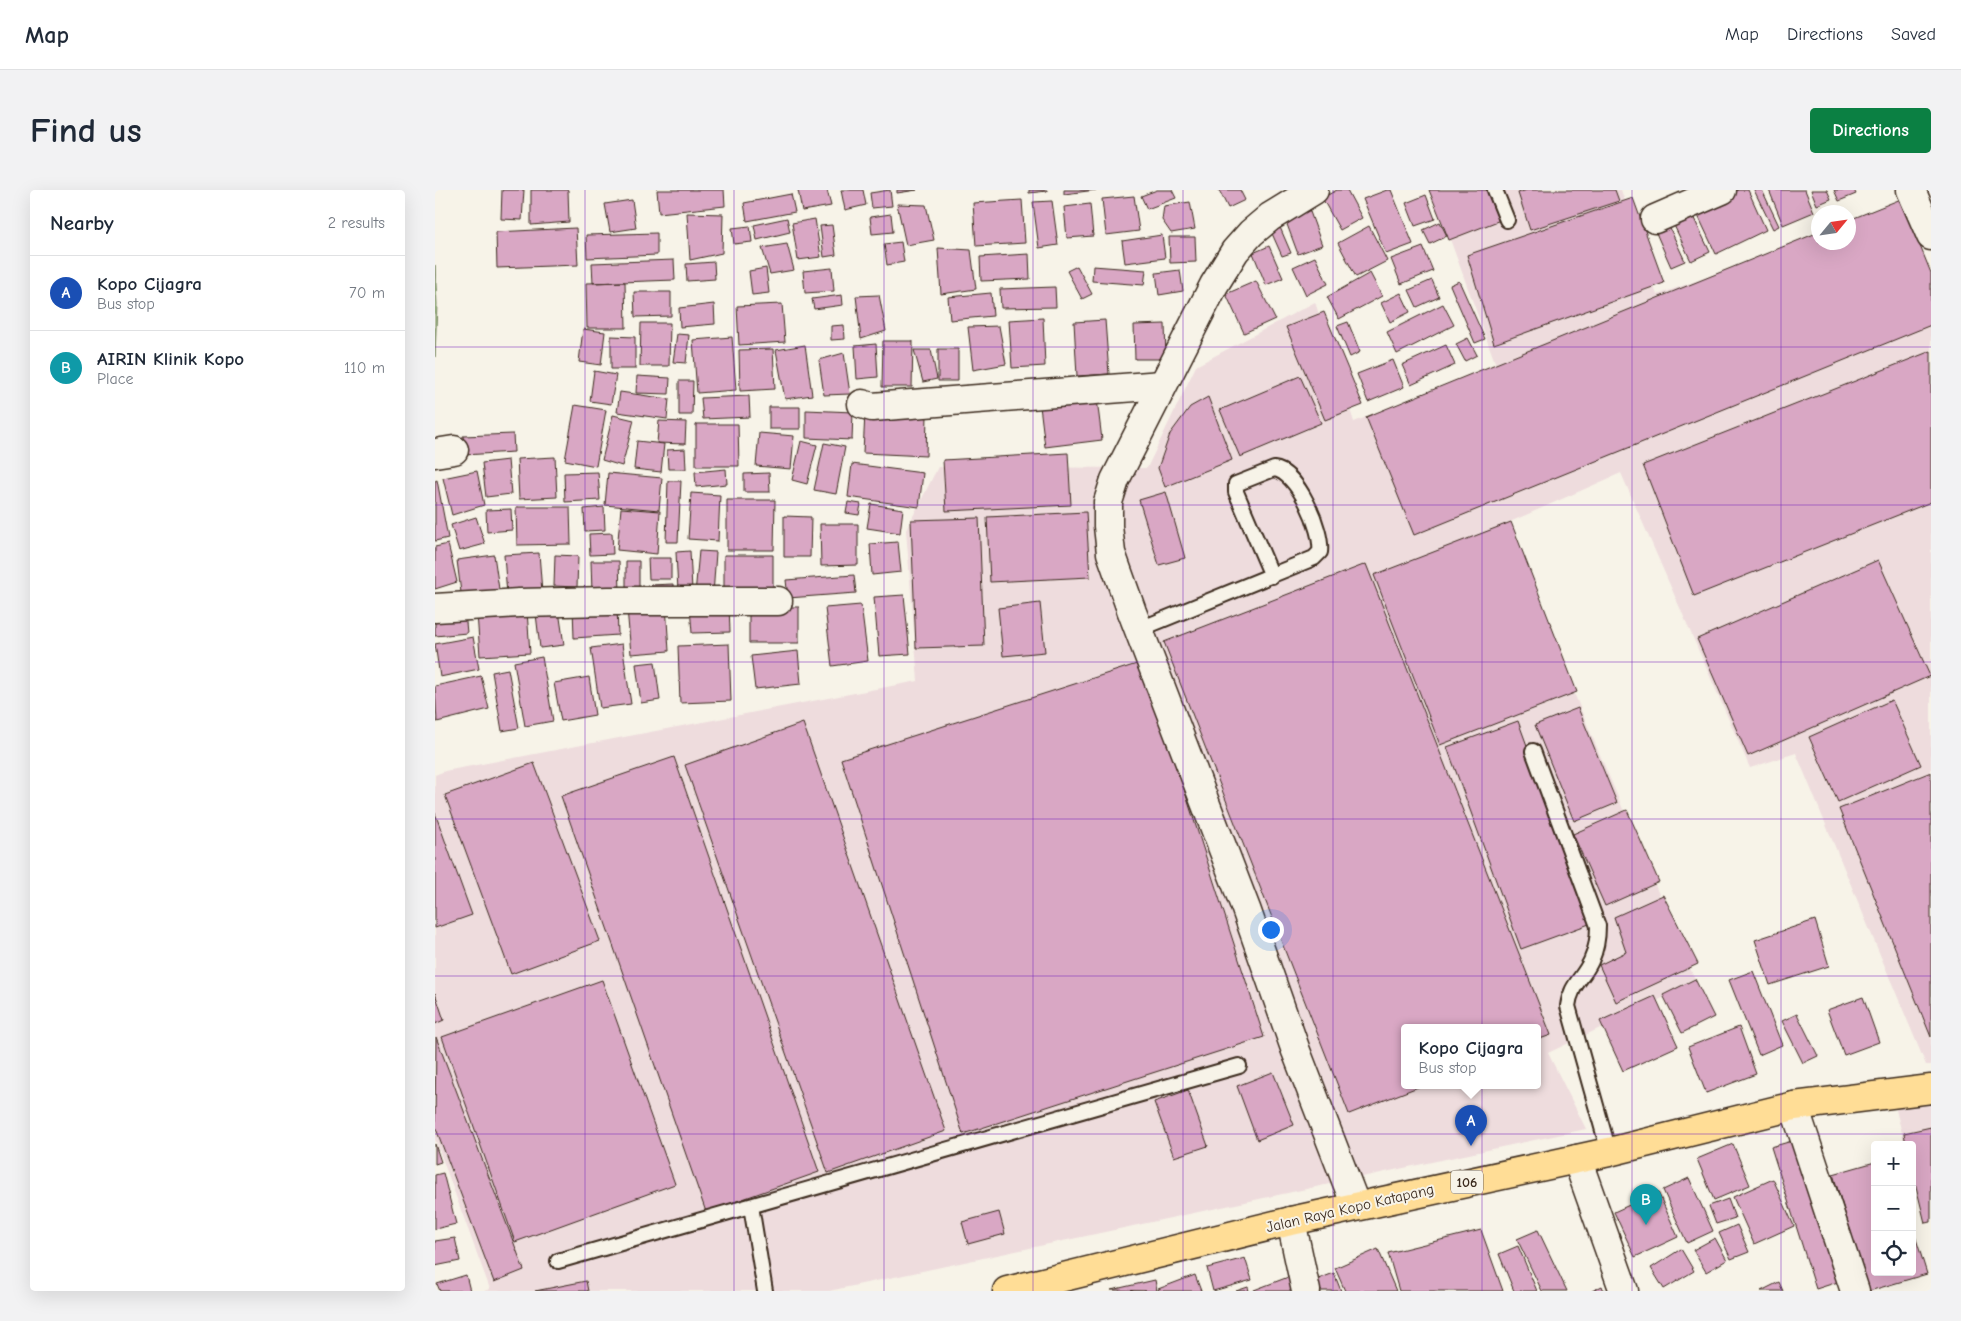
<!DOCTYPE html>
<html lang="en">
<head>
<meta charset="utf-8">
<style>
  body { margin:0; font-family:"Comic Neue",sans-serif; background:#f2f2f3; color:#1f2937 }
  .controls { position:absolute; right:15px; bottom:15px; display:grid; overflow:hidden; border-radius:5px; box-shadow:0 5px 20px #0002 }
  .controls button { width:45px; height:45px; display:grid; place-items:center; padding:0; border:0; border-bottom:1px solid #e0e1e3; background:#fff; color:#1f2937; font:25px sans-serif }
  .compass { position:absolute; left:1376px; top:15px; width:45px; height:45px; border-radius:50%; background:#fff; box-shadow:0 5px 20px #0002; rotate:61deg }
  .you { position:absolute; left:835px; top:739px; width:18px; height:18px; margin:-12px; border:4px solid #fff; border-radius:50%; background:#1a73e8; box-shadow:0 0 0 8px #1a73e833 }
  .badge { display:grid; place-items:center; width:32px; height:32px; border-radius:50%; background:#0b8043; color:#fff; font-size:16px; font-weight:700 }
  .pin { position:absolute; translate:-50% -41px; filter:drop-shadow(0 1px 2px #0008) }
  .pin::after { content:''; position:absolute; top:26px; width:18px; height:15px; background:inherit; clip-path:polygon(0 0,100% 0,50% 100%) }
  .popup { position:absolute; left:966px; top:834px; width:140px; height:65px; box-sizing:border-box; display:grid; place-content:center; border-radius:5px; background:#fff; filter:drop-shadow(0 1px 4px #0005); font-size:16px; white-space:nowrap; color:#747a83 }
  .popup b { font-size:19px; color:#1f2937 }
  .popup::after { content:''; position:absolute; left:50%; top:100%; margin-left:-10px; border:10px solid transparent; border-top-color:#fff }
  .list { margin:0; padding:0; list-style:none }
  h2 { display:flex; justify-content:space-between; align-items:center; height:65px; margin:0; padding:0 20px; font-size:21px }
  h2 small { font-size:16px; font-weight:400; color:#747a83 }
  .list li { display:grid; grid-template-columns:32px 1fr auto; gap:15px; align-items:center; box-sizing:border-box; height:75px; padding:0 20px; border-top:1px solid #e0e1e3 }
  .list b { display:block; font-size:19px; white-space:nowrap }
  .list p { margin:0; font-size:16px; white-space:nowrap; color:#747a83 }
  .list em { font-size:16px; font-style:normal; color:#747a83 }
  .icon { flex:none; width:28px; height:28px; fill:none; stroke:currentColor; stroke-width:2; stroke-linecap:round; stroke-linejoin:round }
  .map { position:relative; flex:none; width:1496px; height:1101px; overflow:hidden; border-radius:5px }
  header { display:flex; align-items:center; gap:30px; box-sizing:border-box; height:70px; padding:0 25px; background:#fff; border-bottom:1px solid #e0e1e3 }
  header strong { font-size:24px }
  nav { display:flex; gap:28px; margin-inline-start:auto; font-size:18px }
  .intro { display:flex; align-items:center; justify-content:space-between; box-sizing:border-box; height:120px; padding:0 30px }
  h1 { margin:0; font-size:35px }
  .button { padding:12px 22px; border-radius:5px; background:#0b8043; color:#fff; font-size:18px; font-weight:700 }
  main { display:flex; gap:30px; padding:0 30px }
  aside { flex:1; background:#fff; border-radius:5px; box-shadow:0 5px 20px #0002 }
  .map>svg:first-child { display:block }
  .built { fill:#eedcdd; fill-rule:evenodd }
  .green { fill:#adda99; stroke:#74825c }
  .building { fill:#d9a7c4; stroke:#3b2a1e }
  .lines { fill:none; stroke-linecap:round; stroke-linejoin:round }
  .lane-casing { stroke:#3b2a1e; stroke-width:18 }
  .street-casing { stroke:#3b2a1e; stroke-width:31 }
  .secondary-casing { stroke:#3b2a1e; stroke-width:31 }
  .primary-casing { stroke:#3b2a1e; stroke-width:31 }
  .lane { stroke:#f7f3e8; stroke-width:14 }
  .street { stroke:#f7f3e8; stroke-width:28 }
  .secondary { stroke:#f7f3e8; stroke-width:28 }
  .primary { stroke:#ffdd96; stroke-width:28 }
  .grid { fill:none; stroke:#7b2cbf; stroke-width:1; stroke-opacity:0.55 }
  .labels { text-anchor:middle; stroke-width:4; stroke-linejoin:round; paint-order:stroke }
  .shield { fill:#f7f3e8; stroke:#73665b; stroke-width:1 }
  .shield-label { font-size:14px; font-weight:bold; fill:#3b2a1e }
  .street-label { font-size:15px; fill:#3b2a1e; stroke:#f7f3e8 }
</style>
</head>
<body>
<header>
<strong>Map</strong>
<nav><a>Map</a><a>Directions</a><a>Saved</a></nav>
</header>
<div class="intro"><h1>Find us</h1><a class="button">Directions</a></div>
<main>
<aside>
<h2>Nearby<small>2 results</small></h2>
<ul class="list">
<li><span class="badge" style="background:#1a4fb4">A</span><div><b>Kopo Cijagra</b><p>Bus stop</p></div><em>70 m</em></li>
<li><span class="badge" style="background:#0f9aa8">B</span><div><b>AIRIN Klinik Kopo</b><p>Place</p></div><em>110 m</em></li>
</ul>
</aside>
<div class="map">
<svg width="1496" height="1101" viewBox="0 0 1496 1101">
  <rect width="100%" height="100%" fill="#f7f3e8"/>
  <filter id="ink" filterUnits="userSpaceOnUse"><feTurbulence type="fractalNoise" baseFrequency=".02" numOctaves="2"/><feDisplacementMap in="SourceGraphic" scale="10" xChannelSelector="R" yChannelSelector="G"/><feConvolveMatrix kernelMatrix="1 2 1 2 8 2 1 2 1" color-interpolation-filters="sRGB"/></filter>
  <g filter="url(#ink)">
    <path class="built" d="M997,0H1186L1222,105L1383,47L1384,52H1414V36L1458,20L1496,100V875H1491L1361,563L1315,578L1186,283L1068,335L1261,792L1113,863L1151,939L394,1101H49L55,1099L0,949V585L10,581L483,491L471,340L503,277L712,278L761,176L880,112L919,232L1061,175ZM970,837H1102V895H970Z
      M1496,914V1032L1492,1033L1477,979V955H1470L1460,916Z"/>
    <path class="green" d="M0,75L2,114L0,167Z"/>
    <path class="building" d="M67,0H89L87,30L66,29Z
      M96,0H133L134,32L96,35Z
      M222,0H289L290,16L224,23Z
      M363,0H392L396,16L367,21Z
      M406,0H428L431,15L410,20Z
      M455,0L457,16L437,18L435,3Z
      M462,0H482L462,3Z
      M594,0H612V1L594,3Z
      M629,0H661L629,4Z
      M722,0H737L741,8L712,19L706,6Z
      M784,0H805L810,10L793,18Z
      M902,0H912L927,28L905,40L887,8Z
      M952,0H956L978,54L951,64L928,9Z
      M994,0H1056L1068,29L1014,50Z
      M1092,0H1180L1184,11L1095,40L1083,3Z
      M1302,0H1313L1331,40L1281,64L1260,19Z
      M1319,0H1327L1344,36L1338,39Z
      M1334,0H1370L1379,22L1348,35Z
      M1376,0H1392L1396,9L1382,15Z
      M1399,0H1419L1421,4L1404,11Z
      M356,4L360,22L312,31L309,13Z
      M991,5L1000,29L980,36L971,13Z
      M699,6L704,41L671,45L667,9Z
      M1198,8L1229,93L1059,154L1032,65Z
      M1466,9L1496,83V135L979,345L931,227L1384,42V52H1414V30Z
      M197,10L201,38L175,42L170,14Z
      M587,10L590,53L541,56L538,13Z
      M617,11L623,55L604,58L598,12Z
      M755,12L760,39L736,43L727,30L729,16Z
      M462,14L491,15L499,50L471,55Z
      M655,14L658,46L632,48L629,17Z
      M874,19L887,55L863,64L850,29Z
      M1255,20L1275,62L1256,71L1236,29Z
      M252,23L288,24L287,63L255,70Z
      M456,24L458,42L437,44L435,27Z
      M352,28L355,42L322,50L319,35Z
      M380,29L386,67L363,70L357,33Z
      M1231,30L1250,71L1236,77L1218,36Z
      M1005,32L1012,46L995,54L988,40Z
      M397,35L401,65L389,67L385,36Z
      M844,35L856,63L847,66L835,39Z
      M315,36L317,52L299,54L297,38Z
      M934,36L952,71L921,87L903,53Z
      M141,38L143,75L62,78L61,42Z
      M222,43V65L152,68L151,45Z
      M727,45L730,68L690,73L687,51Z
      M734,47H760L761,72L735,73Z
      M466,52L469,72L452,75L449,54Z
      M352,54L359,80L335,84L327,58Z
      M834,56L848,88L831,95L818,63Z
      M988,57L998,81L966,94L956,69Z
      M503,58L536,60L541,99L506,104Z
      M594,64L595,89L546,91L545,67Z
      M880,67L893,94L871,105L858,77Z
      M239,70L240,90L158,93L157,73Z
      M279,72L280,89L252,91L251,74Z
      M642,76L657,104L647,109L632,81Z
      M658,76L711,80L709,95L657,91Z
      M331,78L334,103L317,105L314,81Z
      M397,78L399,101L370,103L368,81Z
      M745,80L748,101L724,105L721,83Z
      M935,83L947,106L904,129L892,107Z
      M997,90L1004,107L982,117L974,100Z
      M821,91L840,129L809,143L791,104Z
      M1024,91L1050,149L1040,153L1015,95Z
      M190,92L191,138H152L151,93Z
      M620,97L621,117L566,118L565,99Z
      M199,102H236V126L200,127Z
      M556,103L558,126L515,130L513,107Z
      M966,103L975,122L955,132L946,113Z
      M407,105L408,115L379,119L377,109Z
      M444,105L451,141L426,149L421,106Z
      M279,114L280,134L245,137L244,118Z
      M347,114L350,152L304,155L302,116Z
      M1008,114L1019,135L962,164L952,142Z
      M889,122L928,215L890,230L851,137Z
      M608,128L610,176L577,178L574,130Z
      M670,130L674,184L642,186L639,132Z
      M913,132L925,162L915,167L902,136Z
      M206,133H235L234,176H205Z
      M730,134L731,169H700L699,135Z
      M409,135L410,149L396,150V136Z
      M564,136L571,174L538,180L533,137Z
      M148,139L170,142L166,175L144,172Z
      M242,144L254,145L251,173L238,172Z
      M176,146L200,147V179H176Z
      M297,147L301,200L262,203L258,150Z
      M1033,148L1042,165L1030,171L1021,154Z
      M448,151H478L477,197H447Z
      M441,154L443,187L422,189L420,156Z
      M370,155L377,205L350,209L341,160Z
      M1011,155L1020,175L976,195L967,175Z
      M338,159L340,199L305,201L304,160Z
      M503,159H523V191H503Z
      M479,160H496L502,189L488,192Z
      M1496,161V312L1259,406L1208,275Z
      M409,163L415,204L389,205L384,170Z
      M958,170L969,197L933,212L922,184Z
      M159,181L181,185L176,214L155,211Z
      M202,186L235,188L234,204L201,203Z
      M865,186L886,233L805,267L785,220Z
      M244,191H258L257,225H244Z
      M185,202L234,209L232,229L182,222Z
      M314,206L315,227L268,229L266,208Z
      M773,207L797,270L730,297L723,278L735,244L755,217Z
      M662,209L667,250L610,257L605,216Z
      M140,215L171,220L161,276L130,270Z
      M334,217H365V239H334Z
      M371,220L418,222L417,250L371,248Z
      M430,223L492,225L491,266L428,263Z
      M178,225L199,230L187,276L167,270Z
      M224,231L251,232L250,254L222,253Z
      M261,234H303L304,276H261Z
      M324,243L359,246L356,279L321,276Z
      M78,244L79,262L29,265L28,246Z
      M202,251L229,254L226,282L199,279Z
      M366,251L382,255L372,294L357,290Z
      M389,253L410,257L401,304L379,300Z
      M250,259L251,279H233L232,260Z
      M633,263L636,315L511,321L508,270Z
      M120,267L122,307L84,309L82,269Z
      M73,270L76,304L51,307L47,273Z
      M417,274L488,283L484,317L413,307Z
      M291,279L292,294L261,297L260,282Z
      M42,281L49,315L17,325L8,288Z
      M163,282L165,310L130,312L129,283Z
      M173,283L227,288L224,320L170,315Z
      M334,283L335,302H309V284Z
      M2,290L13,348L0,351V291Z
      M233,291H246L243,352H231Z
      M731,302L750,368L724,375L704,310Z
      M256,303L285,305L283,351L253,349Z
      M292,310H340L339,360H292Z
      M413,312L426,314L424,325L411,323Z
      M436,314L468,319L465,343L432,338Z
      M81,317H135L136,354L82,355Z
      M169,317L170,340L150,341L149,319Z
      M186,318L225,321L222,364L182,360Z
      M76,319L77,340L52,342L51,320Z
      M651,322L655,387L555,392L552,327Z
      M349,326L376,327L375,367H349Z
      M41,327L50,354L24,361L16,335Z
      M544,328L549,456L481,458L476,330Z
      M1076,332L1142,502L1005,555L939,385Z
      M385,334H423V375L386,376Z
      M177,343L178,364L155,365L154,344Z
      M463,352L466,382L437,385L435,354Z
      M13,354L22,392L0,399V357Z
      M255,361L257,400L243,401L241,362Z
      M264,361L281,362L278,405L260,404Z
      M104,363L107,402L72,405L69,365Z
      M59,365L65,406L27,411L22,370Z
      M120,365L143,366L142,397L119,396Z
      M289,365H338V401L289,400Z
      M213,368H236V389H214Z
      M1443,370L1495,486L1313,566L1262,449Z
      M156,371H184L185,402L157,403Z
      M191,371H204V401H191Z
      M931,374L1116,845L1102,850V837H970V895H988L914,924L729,452Z
      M419,385L421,403L353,408L351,390Z
      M238,394V401L216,402L215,395Z
      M469,405L475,464L444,466L439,407Z
      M605,413L610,462L568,466L563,418Z
      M182,415L183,445L139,448L138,417Z
      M231,415L234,461L196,464L192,418Z
      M294,415L295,442L257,443L255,417Z
      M426,415L433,471L397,476L390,418Z
      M314,417H364V453H314Z
      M92,421L95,463L45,466L42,423Z
      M124,421L129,455L105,458L101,424Z
      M30,422L32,443L0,446V425Z
      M38,447L44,479L5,487L0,454Z
      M187,454L196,514L165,518L156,458Z
      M294,454L296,511L245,513L243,456Z
      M363,461L366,494L320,499L316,466Z
      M107,467L118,531L90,536L79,472Z
      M220,472L225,510L206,513L201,474Z
      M708,472L829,847L528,944L406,569Z
      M73,479L84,538L67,541L57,482Z
      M46,486L54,519L2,532L0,496Z
      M154,487L160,525L126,531L119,493Z
      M1457,510L1486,575L1403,612L1374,547Z
      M1143,518L1182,613L1139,631L1100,535Z
      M1083,531L1157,733L1086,759L1012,557Z
      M368,533L511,941L393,983L250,575Z
      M239,567L384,982L271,1022L126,606Z
      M99,573L165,751L76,784L10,605Z
      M1496,582V847L1404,619Z
      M1192,620L1224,692L1170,716L1138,644Z
      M0,623L37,725L0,738Z
      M1228,705L1263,774L1181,812L1164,775L1191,762L1179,727Z
      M1380,730L1394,776L1335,795L1320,750Z
      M1318,781L1347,855L1324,865L1294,790Z
      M1260,789L1279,827L1247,843L1228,805Z
      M167,790L240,994L80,1052L7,847Z
      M0,803L9,830L0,834Z
      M1220,806L1243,856L1188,881L1165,831Z
      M1428,807L1444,852L1409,865L1392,820Z
      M1362,824L1383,866L1368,873L1347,831Z
      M1304,837L1321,884L1271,903L1253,857Z
      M1,847L89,1080L59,1092L0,936Z
      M838,882L859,935L822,950L802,896Z
      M753,900L773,956L739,967L719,912Z
      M1496,937V1032L1490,1033L1477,980V955H1471L1469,943Z
      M1364,949L1409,1090L1381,1099L1336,957Z
      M0,954L6,972L0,974Z
      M1298,954L1315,995L1279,1010L1262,969Z
      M1440,972V1082H1477V1036L1492,1084L1434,1101L1398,984Z
      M8,983L21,1034L0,1039V985Z
      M1254,988L1278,1041L1252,1053L1228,1000Z
      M1338,989L1359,1036L1319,1054L1298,1007Z
      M1223,1002L1243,1047L1200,1067L1179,1022Z
      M1293,1009L1300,1028L1281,1034L1274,1016Z
      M564,1022L570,1044L533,1054L527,1032Z
      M1302,1035L1314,1062L1296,1069L1284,1043Z
      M1046,1040L1068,1101H964L953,1063Z
      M1103,1040L1132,1101H1107L1082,1049Z
      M20,1048L25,1071L0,1076V1051Z
      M1280,1048L1292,1070L1271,1082L1258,1060Z
      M1083,1056L1102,1101H1079L1064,1064Z
      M943,1059L961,1101H910L900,1078Z
      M1246,1059L1259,1081L1229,1099L1216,1078Z
      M810,1068L817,1090L778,1101L772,1078Z
      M899,1083L906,1101H882L878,1091Z
      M31,1085L35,1101H5L2,1094Z
      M760,1085L766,1101H724L723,1099Z
      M856,1086L861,1101H819V1100Z
      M720,1090L722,1101L676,1100Z
      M151,1091L153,1101H100Z
      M1344,1092L1348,1101H1326Z
      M1167,1096L1169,1101H1157Z
      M813,1097L814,1101H801Z"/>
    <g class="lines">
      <g class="lane-casing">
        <path id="lane" d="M1060,0L1072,30
          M705,439L879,368L885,362C888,340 862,281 839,279L801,294V302L837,386
          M1098,561L1163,736C1163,749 1161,760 1156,771C1147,790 1136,794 1133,816L1174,962
          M316,1016L330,1101
          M123,1071L804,876"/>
      </g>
      <g class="street-casing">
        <path id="street" d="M1476,0L1496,46
          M1220,29L1287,0
          M427,214L437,217L727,195
          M0,263L19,260
          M0,418L84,413L174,411H343
          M1359,916L1420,1101
          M1142,969L1189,1101
          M856,1031L871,1101"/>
      </g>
      <g class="secondary-casing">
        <path id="secondary" d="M879,0L835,27L816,43L800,61L779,95L680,290L673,312V336L676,363L697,422L811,719L861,861L921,1016"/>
      </g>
      <g class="primary-casing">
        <path id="primary" d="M572,1101L856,1031L1174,962L1359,916L1496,899"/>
      </g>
      <use href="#lane" class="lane"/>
      <use href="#street" class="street"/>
      <use href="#secondary" class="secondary"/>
      <use href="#primary" class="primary"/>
    </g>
  </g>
  <path class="grid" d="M150,0V1101M299,0V1101M449,0V1101M598,0V1101M748,0V1101M898,0V1101M1047,0V1101M1197,0V1101M1346,0V1101M0,157H1496M0,315H1496M0,472H1496M0,629H1496M0,786H1496M0,944H1496"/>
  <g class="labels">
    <rect class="shield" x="1016" y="980.5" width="32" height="23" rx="4"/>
    <g class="shield-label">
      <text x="1032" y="997">106</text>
    </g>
    <g class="street-label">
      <text transform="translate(915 1018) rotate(-13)" y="5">Jalan Raya Kopo Katapang</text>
    </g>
  </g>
</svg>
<div class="controls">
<button>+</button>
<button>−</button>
<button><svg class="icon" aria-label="locate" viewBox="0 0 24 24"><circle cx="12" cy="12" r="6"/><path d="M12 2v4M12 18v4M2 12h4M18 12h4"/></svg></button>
</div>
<svg class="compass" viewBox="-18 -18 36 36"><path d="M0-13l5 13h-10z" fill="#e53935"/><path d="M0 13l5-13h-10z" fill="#747a83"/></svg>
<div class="you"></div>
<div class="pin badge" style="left:1036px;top:956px;background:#1a4fb4">A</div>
<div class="popup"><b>Kopo Cijagra</b>Bus stop</div>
<div class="pin badge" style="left:1211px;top:1035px;background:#0f9aa8">B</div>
</div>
</main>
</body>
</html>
